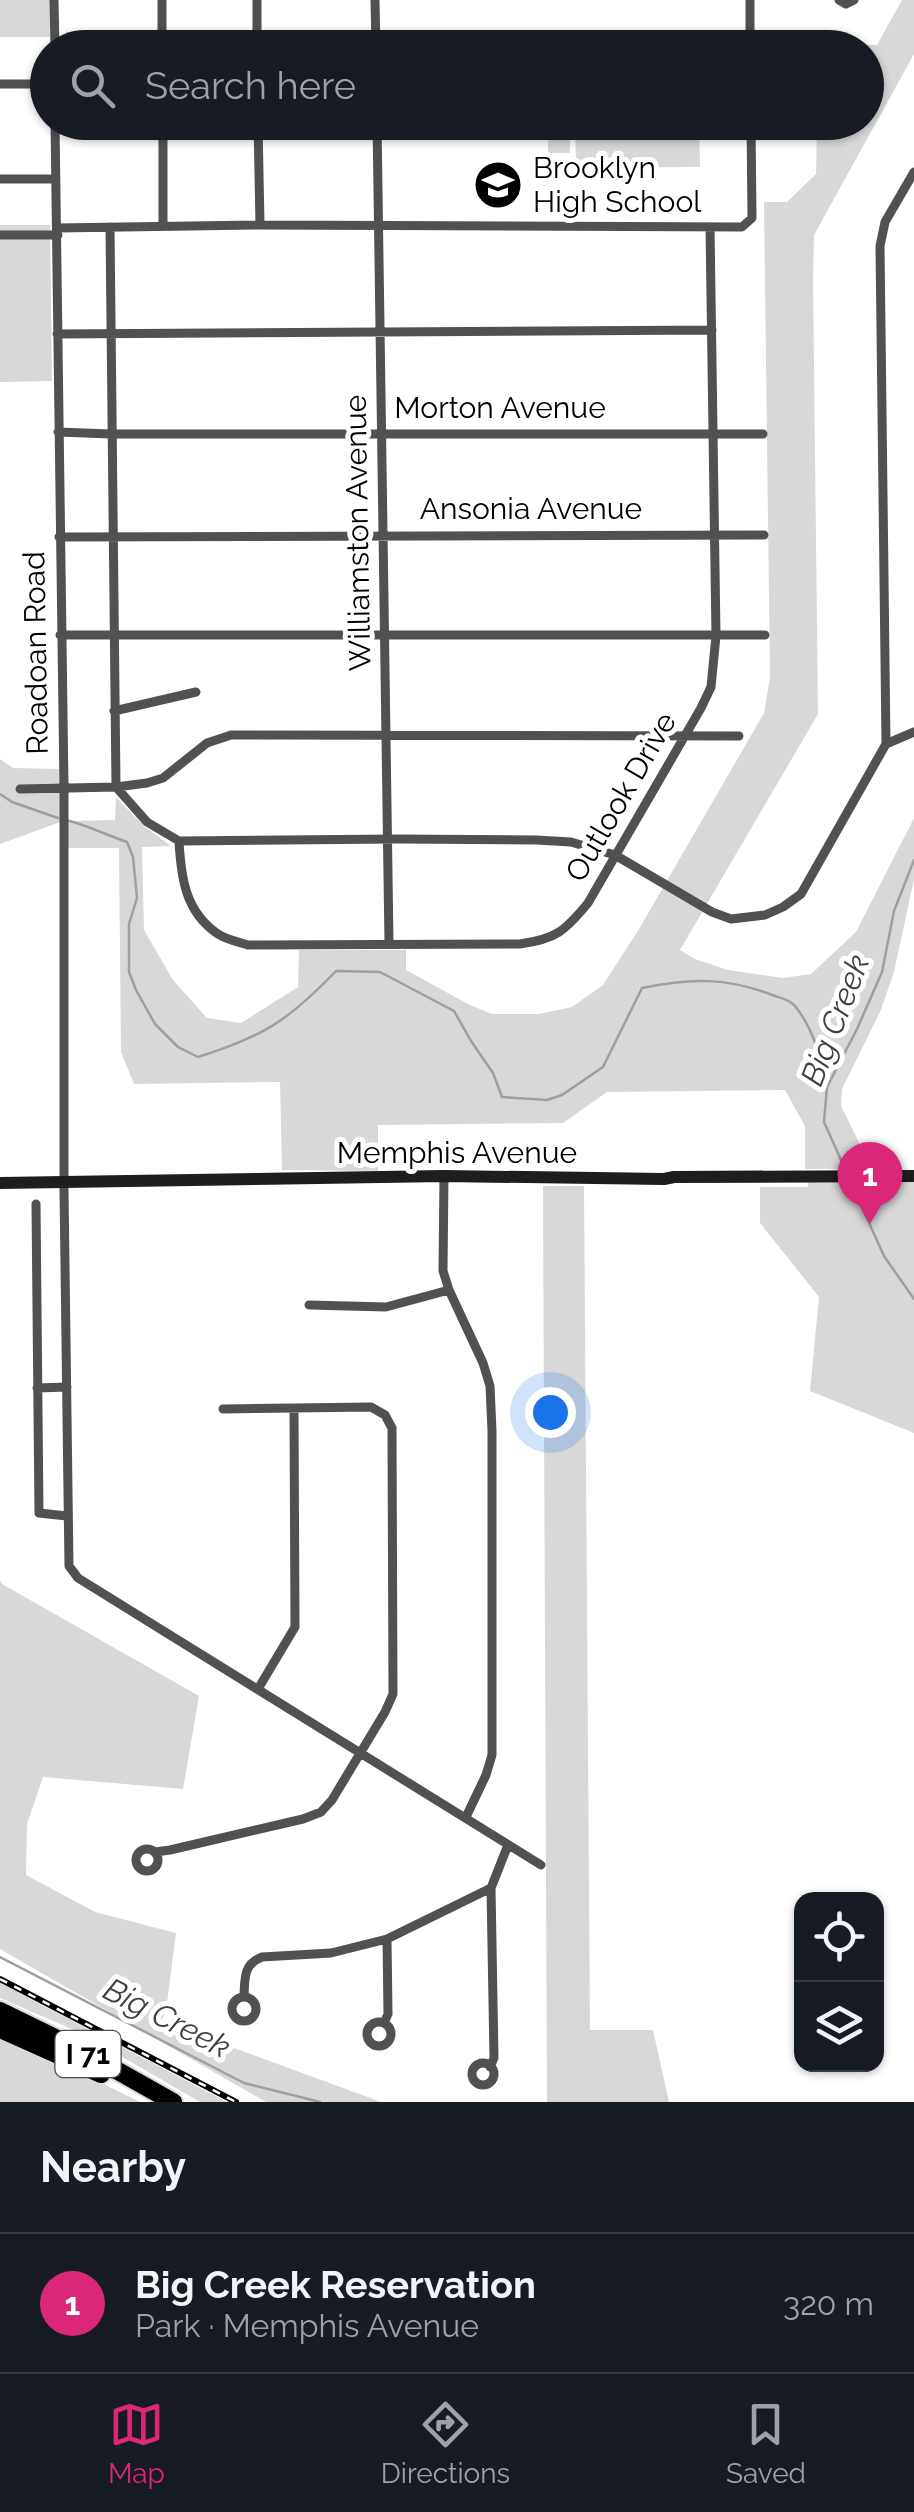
<!DOCTYPE html>
<html lang="en">
<head>
<meta charset="utf-8">
<style>
  body { margin:0; font-family:Raleway,sans-serif; background:#242831; color:#f1f3f6 }
  .controls { position:absolute; right:30px; bottom:30px; display:grid; overflow:hidden; border-radius:20px; box-shadow:0 2px 8px #0004 }
  .controls button { width:90px; height:90px; display:grid; place-items:center; padding:0; border:0; border-bottom:2px solid #363941; background:#171b24; color:#f1f3f6; font:50px sans-serif }
  .you { position:absolute; left:550px; top:1412px; width:35px; height:35px; margin:-25px; border:8px solid #fff; border-radius:50%; background:#1a73e8; box-shadow:0 0 0 15px #1a73e833 }
  .badge { display:grid; place-items:center; width:65px; height:65px; border-radius:50%; background:#db2777; color:#fff; font-size:32px; font-weight:700 }
  .pin { position:absolute; translate:-50% -82px; filter:drop-shadow(0 2px 5px #0008) }
  .pin::after { content:''; position:absolute; top:52px; width:35px; height:30px; background:inherit; clip-path:polygon(0 0,100% 0,50% 100%) }
  .list { margin:0; padding:0; list-style:none }
  h2 { display:flex; justify-content:space-between; align-items:center; height:130px; margin:0; padding:0 40px; font-size:42px }
  h2 small { font-size:32px; font-weight:400; color:#9ea1a6 }
  .list li { display:grid; grid-template-columns:65px 1fr auto; gap:30px; align-items:center; box-sizing:border-box; height:140px; padding:0 40px; border-top:2px solid #363941 }
  .list b { display:block; font-size:38px; white-space:nowrap }
  .list p { margin:0; font-size:32px; white-space:nowrap; color:#9ea1a6 }
  .list em { font-size:32px; font-style:normal; color:#9ea1a6 }
  .icon { flex:none; width:55px; height:55px; fill:none; stroke:currentColor; stroke-width:2; stroke-linecap:round; stroke-linejoin:round }
  .map { position:relative; flex:none; width:914px; height:2102px; overflow:hidden }
  .search { position:absolute; background:#171b24; box-shadow:0 2px 8px #0004; left:30px; right:30px; top:30px; height:110px; display:flex; align-items:center; gap:25px; box-sizing:border-box; padding:0 35px; border-radius:55px; color:#9ea1a6; font-size:38px }
  .sheet { height:270px; background:#171b24 }
  nav { display:flex; justify-content:space-around; align-items:center; box-sizing:border-box; height:140px; border-top:2px solid #363941; background:#171b24; font-size:28px; color:#9ea1a6 }
  nav a { display:grid; justify-items:center; gap:5px }
  nav .on { color:#db2777 }
  .map>svg:first-child { display:block }
  .green { fill:#d8d8d8 }
  .lines { fill:none; stroke-linecap:round; stroke-linejoin:round }
  .stream { stroke:#9f9f9f; stroke-width:2.5 }
  .highway-casing { stroke:#dbdbdb; stroke-width:22 }
  .street { stroke:#515151; stroke-width:9 }
  .secondary { stroke:#1e1e1e; stroke-width:12 }
  .highway { stroke:#000; stroke-width:18 }
  .rail-casing { stroke:#000; stroke-width:6 }
  .rail { stroke:#fff; stroke-width:2.5; stroke-dasharray:8; stroke-linecap:butt }
  .labels { text-anchor:middle; stroke-width:10; stroke-linejoin:round; paint-order:stroke }
  .shield { fill:#fff; stroke:#4c4c4c; stroke-width:2.5 }
  .shield-label { font-size:28px; font-weight:bold; fill:#000 }
  .poi-label { font-size:30px; fill:#000; stroke:#fff; text-anchor:start }
  .street-label { font-size:30px; fill:#000; stroke:#fff }
  .water-label { font-size:32px; font-style:italic; fill:#404040; stroke:#fff }
</style>
</head>
<body>
<div class="map">
<svg width="914" height="2102" viewBox="0 0 914 2102">
  <rect width="100%" height="100%" fill="#fff"/>
  <path class="green" d="M0,0H50V37H0Z
    M902,0H914V54L814,235L813,279L818,714L680,950L695,959L728,970L783,978L811,974L856,932L914,818V879L894,972L880,1012L842,1089L841,1106L872,1169H805V1126L785,1090L607,1092L563,1123L378,1125V1171L282,1170L280,1082L134,1084L121,1052L119,848H63V821L0,844V759L13,768L63,769L64,821L115,820L116,797L145,827L171,846L142,847L144,930L173,980L207,1018L241,1023L298,987L299,950H406V970L468,1004L492,1014H539L572,1007L603,985L639,929L764,713L770,677L764,202H787L816,174L817,123L866,122V48L850,47L851,45H877Z
    M548,123H570V153H548Z
    M575,123H699L700,167L576,168Z
    M0,225H50L52,381L0,382Z
    M914,1176V1433L810,1391L819,1297L760,1223V1187H808V1177Z
    M543,1186H584L590,2030H653L669,2102H547Z
    M0,1580L2,1584L199,1696L183,1789L43,1777L27,1824L26,1875L95,1912L176,1933L166,2011L161,2021L381,2102H266L0,1949Z
    M0,1983L227,2102H200L81,2033L0,1998Z
    M0,2036L24,2045L140,2102H0Z"/>
  <g class="lines">
    <path class="stream" d="M0,794L12,802L58,818
      M66,820C87,825 106,835 127,842L133,857L137,898L129,924V972L136,990L155,1024L178,1047L198,1057C263,1037 289,1020 336,971L380,972L454,1011L471,1041L493,1073L502,1097L547,1100L562,1095L603,1067L642,988C691,978 727,977 775,996C782,998 790,1000 795,1006C813,1028 822,1060 827,1087
      M846,1171L824,1122L827,1087L857,1029L882,972L894,911L914,860
      M851,1183L884,1256L914,1299
      M0,1957L244,2083L320,2102"/>
    <g class="highway-casing">
      <path id="highway" d="M0,2011L86,2053L173,2102
        M0,2029L101,2074"/>
    </g>
    <path class="street" d="M54,0L55,48
      M162,0V48
      M257,0V48
      M375,0L376,48
      M750,0V48
      M839,0L846,4L854,0
      M0,84H48
      M55,122L64,788V1190L69,1566L78,1578L541,1865
      M163,122V226
      M258,122L260,225
      M377,122L389,943
      M0,179H56
      M110,227L116,787L147,783L163,778L207,743L231,735L739,736
      M57,228L260,225L742,227L752,218L751,122
      M0,235H58
      M57,334L712,330
      M58,432L111,434H763
      M59,537L764,535
      M60,635H765
      M114,711L196,692
      M886,744L880,246L885,222L914,172
      M20,789L116,787L147,822L179,841L396,839L536,840L571,842L615,855L712,912L731,919L765,915L783,907L801,894L886,744L914,732
      M179,841C181,877 185,912 218,934C227,940 239,942 248,945L520,944C556,939 565,931 588,903L701,708L711,687L716,636L710,227
      M444,1176L443,1271L449,1290L483,1363L490,1386L492,1431V1755L486,1775L466,1817
      M36,1204L39,1513L67,1516
      M309,1305L386,1307L449,1290
      M37,1388L67,1387
      M258,1689L295,1627L294,1409
      M136 1860a11 11 0 1 1 22 0a11 11 0 1 1-22 0Z
      M155,1852L170,1850L303,1819L321,1812L332,1800L385,1712L393,1694L392,1428L385,1415L371,1407L223,1409
      M244,1996C245,1979 243,1964 262,1957L331,1953L387,1939L491,1888L508,1845
      M232 2009a12 12 0 1 1 24 0a12 12 0 1 1-24 0Z
      M367 2034a12 12 0 1 1 24 0a12 12 0 1 1-24 0Z
      M384,2023L388,2014L387,1939
      M472 2074a11 11 0 1 1 22 0a11 11 0 1 1-22 0Z
      M490,2067L494,2058L491,1888"/>
    <path class="secondary" d="M0,1183L444,1176L664,1179L674,1177L914,1176"/>
    <use href="#highway" class="highway"/>
    <g class="rail-casing">
      <path id="rail" d="M0,1979L236,2102"/>
    </g>
    <use href="#rail" class="rail"/>
  </g>
  <defs>
    <g id="school-disc" transform="scale(2.5)"><circle r="9.5" fill="#000" stroke="#fff"/><path d="M0-5L7-2L0 1L-7-2ZM-4 1L0 2.5L4 1V4Q0 6-4 4Z" fill="#fff"/></g>
  </defs>
  <g fill-rule="evenodd">
    <use href="#school-disc" x="498" y="185"/>
  </g>
  <g class="labels">
    <rect class="shield" x="55.5" y="2031" width="65" height="46" rx="8"/>
    <g class="shield-label">
      <text x="88" y="2064">I 71</text>
    </g>
    <g class="poi-label">
      <text x="533" y="178">Brooklyn<tspan x="533" dy="34">High School</tspan></text>
    </g>
    <g class="street-label">
      <text x="500" y="418">Morton Avenue</text>
      <text x="531" y="519">Ansonia Avenue</text>
      <text transform="translate(358 533) rotate(-91)" y="10">Williamston Avenue</text>
      <text transform="translate(36 653) rotate(-91)" y="10">Roadoan Road</text>
      <text transform="translate(621 797) rotate(-60)" y="10">Outlook Drive</text>
      <text x="457" y="1163">Memphis Avenue</text>
    </g>
    <g class="water-label">
      <text transform="translate(835 1020) rotate(-69)" y="11">Big Creek</text>
      <text transform="translate(167 2018) rotate(27)" y="11">Big Creek</text>
    </g>
  </g>
</svg>
<div class="controls">
<button><svg class="icon" aria-label="locate" viewBox="0 0 24 24"><circle cx="12" cy="12" r="6"/><path d="M12 2v4M12 18v4M2 12h4M18 12h4"/></svg></button>
<button><svg class="icon" aria-label="layers" viewBox="0 0 24 24"><path d="M12 4l9 5-9 5-9-5zM3 14l9 5 9-5"/></svg></button>
</div>
<div class="you"></div>
<div class="pin badge" style="left:870px;top:1224px">1</div>
<div class="search"><svg class="icon" aria-label="search" viewBox="0 0 24 24"><circle cx="10" cy="10" r="6"/><path d="M15 15l6 6"/></svg>Search here</div>
</div>
<section class="sheet">
<h2>Nearby<small></small></h2>
<ul class="list">
<li><span class="badge">1</span><div><b>Big Creek Reservation</b><p>Park · Memphis Avenue</p></div><em>320 m</em></li>
</ul>
</section>
<nav>
<a class="on"><svg class="icon" aria-label="map" viewBox="0 0 24 24"><path d="M3 6l6-2 6 2 6-2v14l-6 2-6-2-6 2zM9 4v14M15 6v14"/></svg>Map</a>
<a><svg class="icon" aria-label="directions" viewBox="0 0 24 24"><path d="M12 3l9 9-9 9-9-9zM9 14v-3h6M13 9l2 2-2 2"/></svg>Directions</a>
<a><svg class="icon" aria-label="saved" viewBox="0 0 24 24"><path d="M7 4h10v16l-5-4-5 4z"/></svg>Saved</a>
</nav>
</body>
</html>
